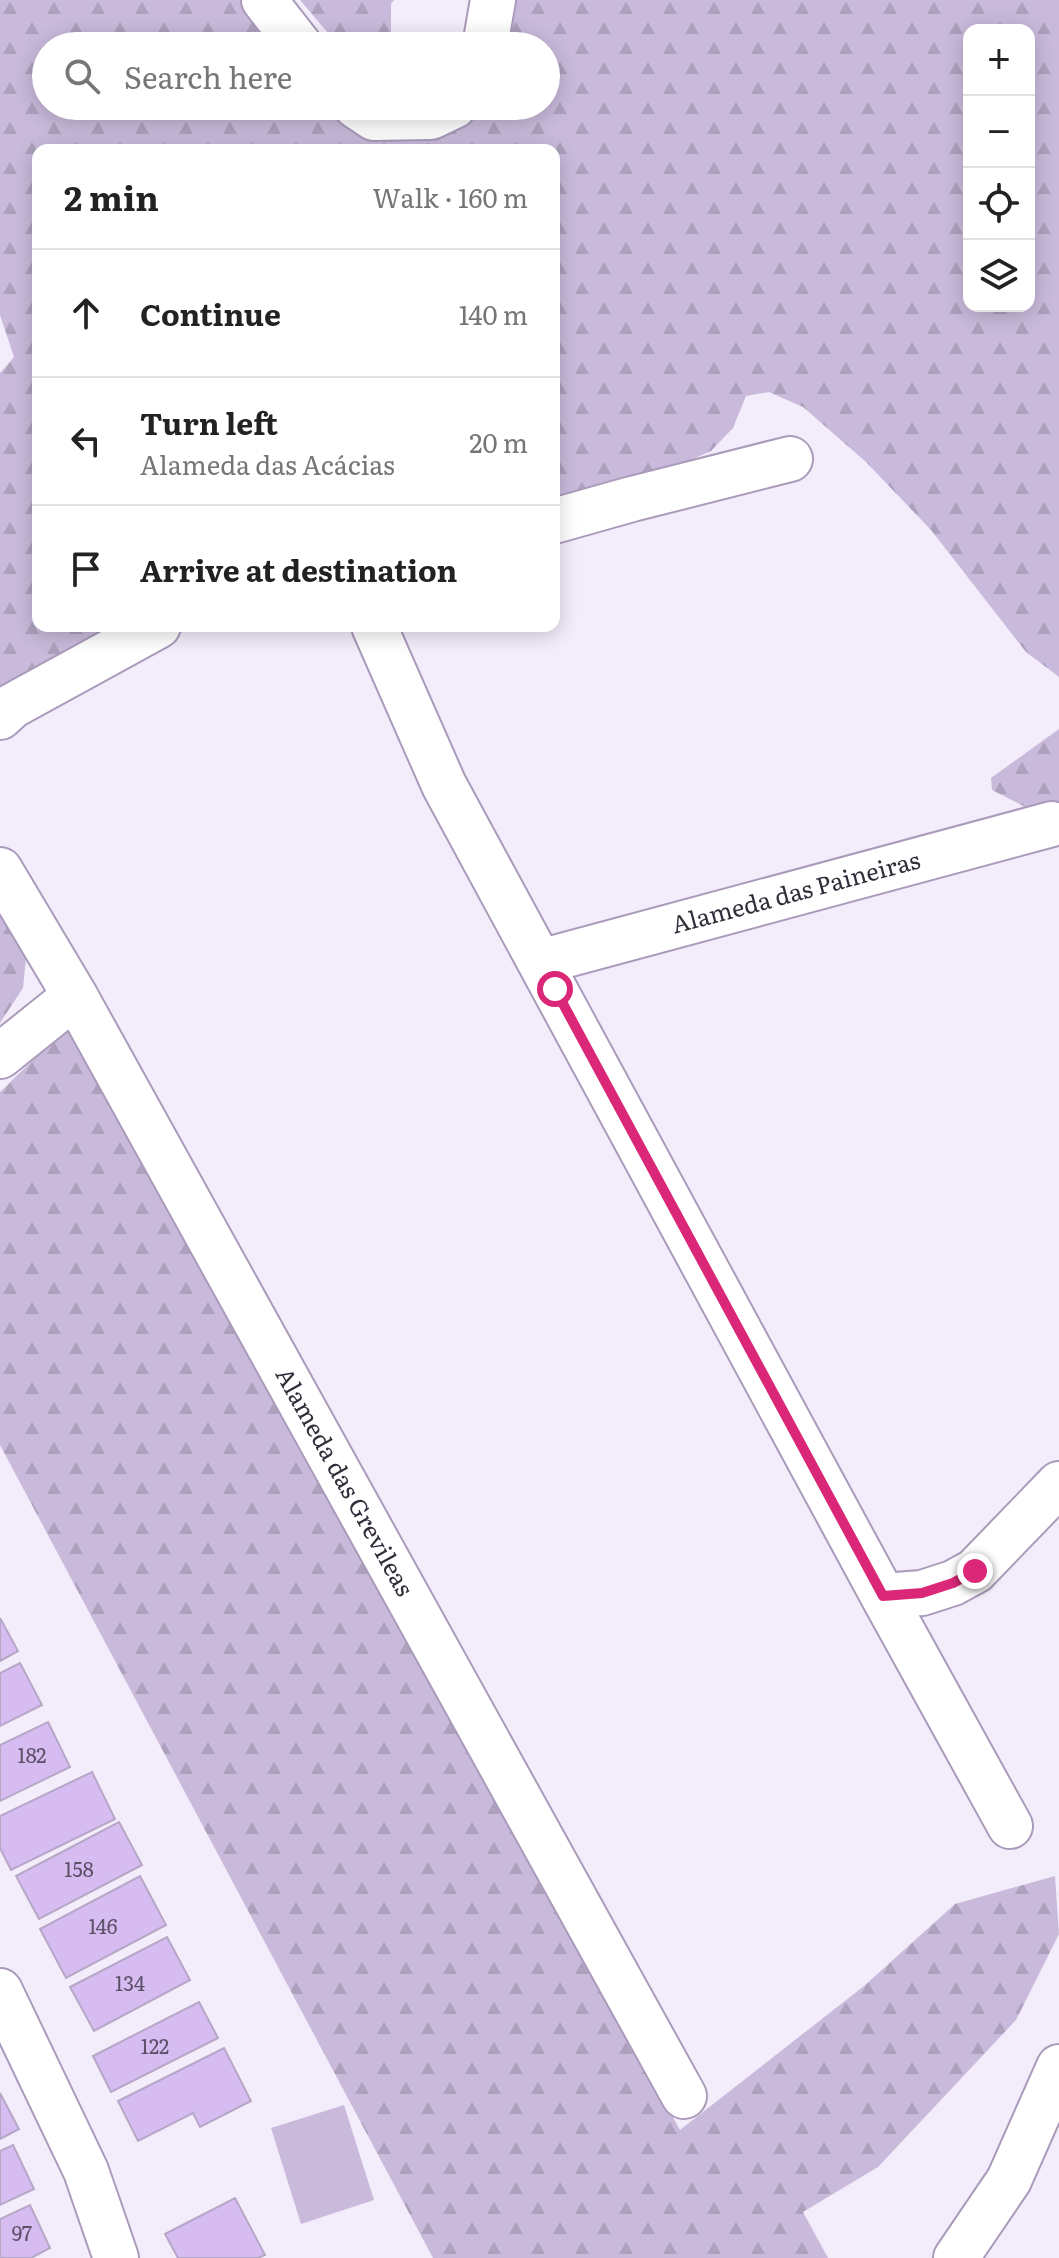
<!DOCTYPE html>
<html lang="en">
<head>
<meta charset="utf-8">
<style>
  body { margin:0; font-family:Literata,serif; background:#f6f6f6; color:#222 }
  .controls { position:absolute; right:24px; top:24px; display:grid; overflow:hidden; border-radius:16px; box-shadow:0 4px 20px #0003 }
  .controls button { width:72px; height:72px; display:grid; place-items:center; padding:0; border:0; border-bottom:2px solid #e0e0e0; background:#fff; color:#222; font:40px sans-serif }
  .stop { position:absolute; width:24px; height:24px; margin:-18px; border:6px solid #db2777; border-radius:50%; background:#fff }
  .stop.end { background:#db2777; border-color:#fff; box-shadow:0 2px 8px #0008 }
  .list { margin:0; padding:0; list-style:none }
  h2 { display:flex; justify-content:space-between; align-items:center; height:104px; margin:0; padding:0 32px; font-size:34px }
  h2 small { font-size:26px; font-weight:400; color:#767676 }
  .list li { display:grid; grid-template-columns:52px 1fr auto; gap:24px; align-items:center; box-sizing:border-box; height:128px; padding:0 32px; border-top:2px solid #e0e0e0 }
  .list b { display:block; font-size:30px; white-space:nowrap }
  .list p { margin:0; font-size:26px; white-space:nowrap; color:#767676 }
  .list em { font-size:26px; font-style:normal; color:#767676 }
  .icon { flex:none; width:44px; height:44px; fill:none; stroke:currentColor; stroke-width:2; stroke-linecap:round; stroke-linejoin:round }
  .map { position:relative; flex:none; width:1059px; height:2258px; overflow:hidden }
  .search { position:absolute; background:#fff; box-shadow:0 4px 20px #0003; left:32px; top:32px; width:528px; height:88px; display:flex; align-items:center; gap:20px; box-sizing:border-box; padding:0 28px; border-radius:44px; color:#767676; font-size:30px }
  .panel { position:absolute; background:#fff; box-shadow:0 4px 20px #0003; left:32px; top:144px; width:528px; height:488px; border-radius:16px }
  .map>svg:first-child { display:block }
  .forest { fill:url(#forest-firs); fill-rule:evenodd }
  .park { fill:#c9badb }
  .building { fill:#d6bcf1; stroke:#b6a7c7; stroke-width:2 }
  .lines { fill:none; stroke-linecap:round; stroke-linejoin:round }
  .minor-casing { stroke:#aa9bbb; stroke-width:48 }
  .minor { stroke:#fff; stroke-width:44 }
  .route { stroke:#db2777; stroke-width:10 }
  .labels { text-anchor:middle; stroke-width:6; stroke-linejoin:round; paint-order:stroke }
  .number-label { font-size:20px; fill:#5c5168 }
  .street-label { font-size:24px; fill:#332d3a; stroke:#fff }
</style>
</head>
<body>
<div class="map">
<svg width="1059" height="2258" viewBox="0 0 1059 2258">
  <defs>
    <pattern id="forest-firs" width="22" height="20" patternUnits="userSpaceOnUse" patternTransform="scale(2)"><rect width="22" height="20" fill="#c9badb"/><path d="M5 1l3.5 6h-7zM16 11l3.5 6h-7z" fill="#ada0bd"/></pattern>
  </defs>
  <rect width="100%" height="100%" fill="#f3edfb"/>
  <path class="forest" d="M0,0H266L292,46H46V106H338L382,139L425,140L473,112L476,106H546V46H498L503,0H1059V677L1026,652L931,530L866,462L803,407L769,392L746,396L733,428L711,451L630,487L554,506V150H38V626H148L0,731V373L14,357L0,315ZM969,30H1029V306H969Z
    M300,0H394L391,4V46H339Z
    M1059,729V816L1027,808L992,790L991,778Z
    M0,914L26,958L23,988L0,1023Z
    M67,1027L680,2130L864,1986L955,1904L1055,1876L1059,1934L1016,2020L878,2167L803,2212L828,2258H433L0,1445V1092Z"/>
  <path class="park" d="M344,2105L374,2200L301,2224L271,2128Z"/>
  <path class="building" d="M0,1618L18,1651L0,1661Z
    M20,1663L42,1705L0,1726V1673Z
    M48,1722L70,1767L0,1801V1745Z
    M92,1772L115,1819L11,1870L0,1848V1816Z
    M119,1822L142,1865L39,1919L16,1876Z
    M140,1876L166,1925L66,1978L40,1929Z
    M167,1937L190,1980L94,2031L70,1987Z
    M199,2002L218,2038L111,2092L93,2056Z
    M224,2048L251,2101L200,2127L193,2113L138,2141L118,2101Z
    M0,2093L19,2129L0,2139Z
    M13,2145L34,2189L0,2205V2151Z
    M235,2198L265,2255L258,2258H178L165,2234Z
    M30,2205L50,2248L31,2258H0V2219Z"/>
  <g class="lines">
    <g class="minor-casing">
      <path id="minor" d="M264,0L300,46
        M485,46L493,0
        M356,106L374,118L431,117L454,106
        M554,521L632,499L790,459
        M374,626L444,785L883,1596L1010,1826
        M0,717L12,706L158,626
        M0,870L75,996L684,2096
        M540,962L1052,824
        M0,1056L75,996
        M883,1596L922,1593L953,1583L975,1571L1059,1484
        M0,1991L86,2171L116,2258
        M956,2258L1009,2180L1059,2067"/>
    </g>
    <use href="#minor" class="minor"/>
  </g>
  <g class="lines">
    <path class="route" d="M555,989L883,1596L922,1593L953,1583L975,1571"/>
  </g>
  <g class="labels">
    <g class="number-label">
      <text x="32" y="1763">182</text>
      <text x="79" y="1877">158</text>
      <text x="103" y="1934">146</text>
      <text x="130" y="1991">134</text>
      <text x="155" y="2054">122</text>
      <text x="22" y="2241">97</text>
    </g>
    <g class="street-label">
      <text transform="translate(796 893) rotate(-15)" y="8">Alameda das Paineiras</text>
      <text transform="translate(344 1482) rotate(61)" y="8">Alameda das Grevileas</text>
    </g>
  </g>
</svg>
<div class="controls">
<button>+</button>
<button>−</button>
<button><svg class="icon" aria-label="locate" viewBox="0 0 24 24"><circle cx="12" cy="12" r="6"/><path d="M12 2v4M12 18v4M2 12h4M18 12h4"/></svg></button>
<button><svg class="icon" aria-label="layers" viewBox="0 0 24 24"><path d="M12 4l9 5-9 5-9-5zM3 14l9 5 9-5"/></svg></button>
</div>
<div class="stop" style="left:555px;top:989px"></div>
<div class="stop end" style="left:975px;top:1571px"></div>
<div class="search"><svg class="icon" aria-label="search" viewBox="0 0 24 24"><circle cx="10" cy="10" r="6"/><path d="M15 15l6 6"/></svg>Search here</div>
<section class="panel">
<h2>2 min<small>Walk · 160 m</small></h2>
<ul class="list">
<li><svg class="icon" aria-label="ahead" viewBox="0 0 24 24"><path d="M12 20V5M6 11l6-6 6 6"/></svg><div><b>Continue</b></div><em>140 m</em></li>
<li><svg class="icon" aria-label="left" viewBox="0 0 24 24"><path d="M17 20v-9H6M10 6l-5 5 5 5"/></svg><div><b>Turn left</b><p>Alameda das Acácias</p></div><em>20 m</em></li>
<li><svg class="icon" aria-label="arrive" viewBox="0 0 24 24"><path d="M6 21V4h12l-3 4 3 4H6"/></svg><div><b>Arrive at destination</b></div></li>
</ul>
</section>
</div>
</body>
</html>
